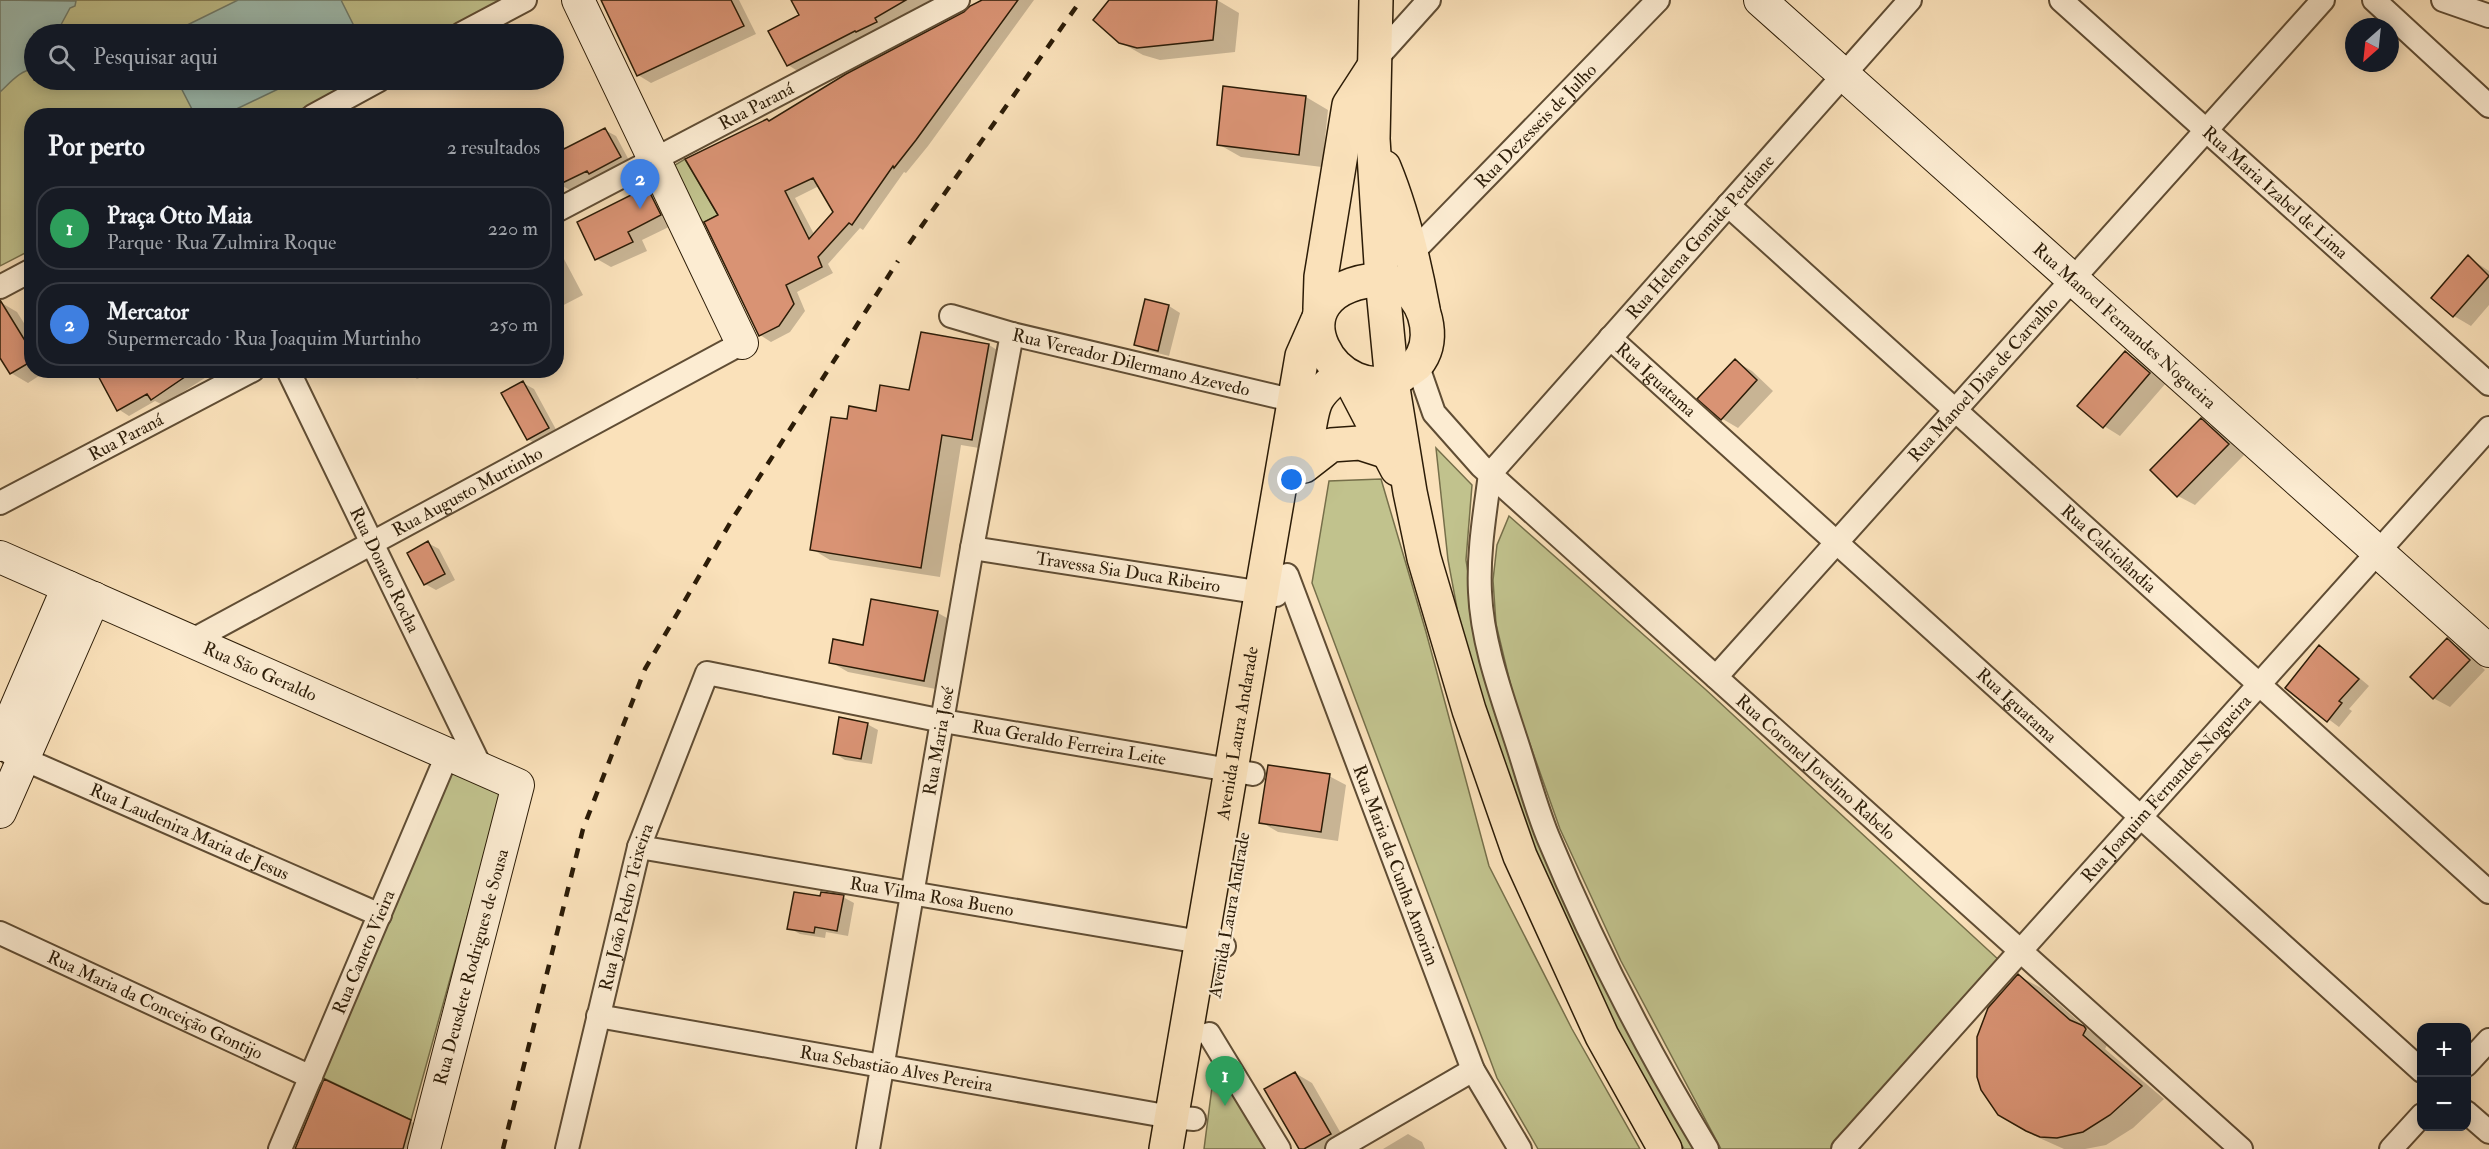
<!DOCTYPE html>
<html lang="pt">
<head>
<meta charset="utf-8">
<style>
  body { margin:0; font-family:"IM FELL Double Pica",serif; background:#242831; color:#f1f3f6 }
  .controls { position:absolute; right:18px; bottom:18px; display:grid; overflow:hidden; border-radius:12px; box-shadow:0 3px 15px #0003 }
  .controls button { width:54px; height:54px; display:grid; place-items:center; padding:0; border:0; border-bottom:2px solid #363941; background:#171b24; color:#f1f3f6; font:30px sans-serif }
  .compass { position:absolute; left:2345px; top:18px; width:54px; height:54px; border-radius:50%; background:#171b24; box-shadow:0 3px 15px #0003; rotate:207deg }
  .you { position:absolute; left:1292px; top:480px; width:21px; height:21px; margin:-15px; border:4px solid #fff; border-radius:50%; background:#1a73e8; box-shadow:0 0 0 9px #1a73e833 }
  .badge { display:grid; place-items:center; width:39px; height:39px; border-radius:50%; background:#1a73e8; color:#fff; font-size:20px; font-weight:700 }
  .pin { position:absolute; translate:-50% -50px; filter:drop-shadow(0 2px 3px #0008) }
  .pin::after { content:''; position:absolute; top:32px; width:21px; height:18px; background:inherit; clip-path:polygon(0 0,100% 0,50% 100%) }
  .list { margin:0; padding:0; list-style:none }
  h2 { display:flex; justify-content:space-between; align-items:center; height:78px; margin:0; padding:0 24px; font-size:26px }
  h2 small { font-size:20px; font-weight:400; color:#9ea1a6 }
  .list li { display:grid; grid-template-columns:39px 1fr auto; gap:18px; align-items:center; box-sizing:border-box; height:84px; margin:0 12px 12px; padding:0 12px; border:2px solid #363941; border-radius:24px }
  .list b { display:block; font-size:22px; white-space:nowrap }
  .list p { margin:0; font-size:20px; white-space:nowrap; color:#9ea1a6 }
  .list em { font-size:20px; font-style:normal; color:#9ea1a6 }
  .icon { flex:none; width:33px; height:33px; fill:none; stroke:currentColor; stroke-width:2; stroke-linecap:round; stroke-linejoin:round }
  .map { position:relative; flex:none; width:2489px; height:1149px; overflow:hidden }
  .search { position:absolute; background:#171b24; box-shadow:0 3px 15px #0003; left:24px; top:24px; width:540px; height:66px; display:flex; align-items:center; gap:15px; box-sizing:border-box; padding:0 21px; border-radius:33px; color:#9ea1a6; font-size:22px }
  .panel { position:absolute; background:#171b24; box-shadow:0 3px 15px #0003; left:24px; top:108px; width:540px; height:270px; border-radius:24px }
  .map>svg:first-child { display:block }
  .green { fill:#c1c28d; stroke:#766f4a; stroke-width:1.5 }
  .water { fill:#9ebdb1; stroke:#707d6d; stroke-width:1.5 }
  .shadow { fill:#0003; fill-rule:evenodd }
  .building { fill:#d99374; stroke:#2c1c07; stroke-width:1.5; fill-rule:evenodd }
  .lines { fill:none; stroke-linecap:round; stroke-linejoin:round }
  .street-casing { stroke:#604d34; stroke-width:26 }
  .secondary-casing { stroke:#2c1c07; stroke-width:34 }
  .primary-casing { stroke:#2c1c07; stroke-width:36 }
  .street { stroke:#fcecd2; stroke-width:22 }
  .secondary { stroke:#fcecd2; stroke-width:32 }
  .primary { stroke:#fae1ba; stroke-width:33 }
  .rail { stroke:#2c1c07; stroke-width:4.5; stroke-dasharray:10 10; stroke-linecap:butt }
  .labels { text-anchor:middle; stroke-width:4.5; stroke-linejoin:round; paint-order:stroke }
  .street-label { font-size:18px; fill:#2c1c07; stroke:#fcecd2 }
</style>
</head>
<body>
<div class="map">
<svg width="2489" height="1149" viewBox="0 0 2489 1149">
  <rect width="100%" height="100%" fill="#fae1ba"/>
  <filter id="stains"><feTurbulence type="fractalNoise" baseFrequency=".00333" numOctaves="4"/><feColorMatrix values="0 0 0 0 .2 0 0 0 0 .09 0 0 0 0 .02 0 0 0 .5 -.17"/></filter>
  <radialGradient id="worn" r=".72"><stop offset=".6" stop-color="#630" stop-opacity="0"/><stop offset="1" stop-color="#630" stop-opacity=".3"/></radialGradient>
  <path class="green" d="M0,0H512L446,34H34V80H359L290,115L32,116L31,250L0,266Z
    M685,159L718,215L703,223L670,168Z
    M1436,448L1472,485L1466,560L1480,648L1502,725L1696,1149H1684L1613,1029L1531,854L1465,651L1448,560Z
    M1381,479L1426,632L1489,866L1572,1029L1640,1149H1538L1497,1078L1312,583L1329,481Z
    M1509,516L1705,689L2000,961L1833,1149H1721L1621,961L1560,829L1514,699L1496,624L1493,580L1497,545Z
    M449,764L502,791L411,1120L319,1076Z
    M1215,1064L1268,1149H1204Z"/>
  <path class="water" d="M0,0L76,1L75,6L70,8L56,34H34V69C20,70 10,83 0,92Z
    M238,0H341L358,34H169Z
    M177,80H297L224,115H195Z"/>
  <path class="shadow" d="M603,0H739L756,34L651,83L638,75Z
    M793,0H931L801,73L788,65L801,15Z
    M986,0H1034L928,146L906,173L904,172L863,230L860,228L828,264L833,273L797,292L805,311L790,332L771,342L760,335L720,215L770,122ZM819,186L835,213L815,236L795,198Z
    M1111,0H1217L1239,13L1235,52L1160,60L1143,55L1120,42Z
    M1306,97L1328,110L1322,167L1241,157L1218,144Z
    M605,130L616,136L631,164L570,190L559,184L556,179V151L565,147L568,149Z
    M647,189L661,197L675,224L642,240L647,251L611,267L597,259Z
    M556,244L583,295L556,309Z
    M2468,257L2489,271V305L2471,326L2454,316L2433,297Z
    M1146,301L1169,306L1180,313L1169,356L1146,350L1135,344Z
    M0,302L17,312L32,336V370H48L28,383L11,373L0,355Z
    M923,333L989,345L1007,356L991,450L961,445L940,577L830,560L812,549L848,421L877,412L910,391Z
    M2125,353L2142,362L2166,383L2120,436L2104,426Z
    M1735,361L1752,371L1773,391L1738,428L1721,418Z
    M104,370H213L214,372L163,405L155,401L129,416L118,409Z
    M405,370H428L429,374L417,379Z
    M523,383L534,389L559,435L539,446L528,439Z
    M2201,420L2218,430L2244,455L2195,505L2178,496Z
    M428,543L439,549L455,580L436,590L425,584Z
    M872,601L938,613L954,622L941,690L848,672L831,662L864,646Z
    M2447,640L2464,650L2485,670L2450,707L2433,698Z
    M2320,647L2330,653L2369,686L2349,709L2352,711L2339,727L2287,688Z
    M867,724L878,730L872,764L845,760L834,753Z
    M1329,776L1346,785L1338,841L1278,832L1261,822Z
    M843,897L854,903L848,936L826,932L825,938L800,934L789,928L821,898Z
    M2019,976L2041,988L2088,1030L2106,1041L2108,1043L2105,1049L2164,1099L2133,1128L2106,1145L2085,1149H2064L2035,1136L2011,1123Z
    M1295,1073L1312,1083L1347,1144L1337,1149H1300Z
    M410,1121L433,1134L429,1149H296Z
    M1408,1134L1422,1142L1425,1149H1383Z"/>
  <path class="building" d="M601,0H731L744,26L637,76Z
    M791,0H906L875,18L877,22L856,32L855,31L787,66L768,31L799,15Z
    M982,0H1018L916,140L894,168L893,166L852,225L849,223L818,257L822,267L786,285L794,304L779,326L759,336L704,222L718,215L685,159L767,119L769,121L846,74L964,12L970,6ZM813,178L833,212L809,239L785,191Z
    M1109,0H1217L1213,40L1137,48L1119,43L1093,20Z
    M1223,86L1306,96L1299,155L1217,145Z
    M605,128L621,157L589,174L587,171L556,186V153Z
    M647,187L661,215L628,232L633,242L595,260L577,222Z
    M2468,255L2489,276L2453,317L2431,298Z
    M1145,299L1169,305L1158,351L1134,345Z
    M0,300L32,352V361L10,374L0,358Z
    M921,332L989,344L972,440L942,435L921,568L810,550L831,417L847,419L849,406L876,411L880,385L909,390Z
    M2125,351L2150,373L2103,428L2077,406Z
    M1735,359L1757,380L1721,420L1697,399Z
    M95,370H195L151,400L147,394L117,411Z
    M523,381L549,428L527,440L501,393Z
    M2201,418L2229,444L2177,497L2150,470Z
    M428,541L445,574L424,585L407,553Z
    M871,599L938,611L924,681L829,663L833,639L863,645Z
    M2447,638L2470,660L2433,699L2410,677Z
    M2319,645L2359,679L2339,701L2342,703L2327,722L2285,688Z
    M839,717L868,723L861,759L833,754Z
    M1268,765L1330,774L1321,832L1259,823Z
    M794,892L820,896L821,892L844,895L837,931L815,927L814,933L787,929Z
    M2018,974L2070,1020L2084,1026L2086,1029L2083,1035L2142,1086L2110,1115L2083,1132L2057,1138L2040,1137L2026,1131L1998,1115L1981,1090L1977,1077V1037L1988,1008Z
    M1295,1072L1331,1134L1304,1149H1299L1264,1089Z
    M324,1079L411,1120L403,1149H295Z"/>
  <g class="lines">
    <g class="street-casing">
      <g id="street">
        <path id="s1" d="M2061,0L2489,384"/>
        <path d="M2374,0L2489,106"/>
        <path d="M2443,0L2489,16"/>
        <path d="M461,34L525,0"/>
        <path d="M1375,60L1429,0"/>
        <path d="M313,116L379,80"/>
        <path id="s2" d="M1728,205L2489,892"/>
        <path id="s3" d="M556,211L958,0"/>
        <path id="s4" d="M1413,252L1658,0"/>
        <path d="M0,287L32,270"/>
        <path id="s5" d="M951,316L1012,334L1308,404"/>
        <path id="s6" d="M1610,338L2422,1071"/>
        <path id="s7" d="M1417,364L1434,413L1481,466L2241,1149"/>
        <path id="s8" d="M288,370L481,768"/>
        <path id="s9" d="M0,503L253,370"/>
        <path id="s10" d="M972,548L1276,595"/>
        <path id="s11" d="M1287,575L1473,1070L1520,1149"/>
        <path id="s12" d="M191,641L742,343"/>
        <path id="s13" d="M1716,677L2323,0"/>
        <path id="s14" d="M10,753L380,915"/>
        <path id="s15" d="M639,847L1224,946"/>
        <path id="s16" d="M0,933L311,1077"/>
        <path id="s17" d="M598,1016L1171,1117L1194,1119"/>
        <path d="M1209,1034L1279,1149"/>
        <path d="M2466,1065L2489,1040"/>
        <path d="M2466,1112L2489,1132"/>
        <path id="s18" d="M280,1149L448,753"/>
        <path id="s19" d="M567,1149L639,847L707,673L943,721L1253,774"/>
        <path id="s20" d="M868,1149L972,548L1012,334"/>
        <path d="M1337,1149L1473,1070"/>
        <path id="s21" d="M1707,1149C1647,1050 1592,943 1548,837C1535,805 1526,770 1515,737C1500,691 1482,641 1480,592C1478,552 1485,513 1490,474L1910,0"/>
        <path id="s22" d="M1843,1149L2489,428"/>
        <path d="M2391,1149L2422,1115"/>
      </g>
    </g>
    <g class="secondary-casing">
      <g id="secondary">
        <path d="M578,0L742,343"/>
        <path id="s23" d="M1760,0L2489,651"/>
        <path id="s24" d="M0,557L518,785L424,1149"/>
        <path d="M0,745L68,587"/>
        <path d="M0,812L94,598"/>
      </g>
    </g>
    <g class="primary-casing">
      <g id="primary">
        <path d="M1376,0L1373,139L1382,279L1392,382L1410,492L1424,558L1469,710L1520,856L1602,1036L1665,1149"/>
        <path d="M1384,167C1403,213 1414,260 1423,309"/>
        <path d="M1382,279C1389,282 1401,284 1407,289C1428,307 1435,342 1417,364C1413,368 1406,371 1402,375C1340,417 1259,289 1382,279Z"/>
        <path d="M1320,308L1321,277L1349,105L1373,68"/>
        <path d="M1349,377L1397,469"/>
        <path d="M1308,437C1313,402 1314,395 1343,373"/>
        <path d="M1304,466L1331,445L1360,443L1388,452"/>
        <path id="s25" d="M1166,1149L1302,356L1317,322"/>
      </g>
    </g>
    <use href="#street" class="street"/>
    <use href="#secondary" class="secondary"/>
    <use href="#primary" class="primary"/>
    <path class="rail" d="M909,244L1081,0
      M503,1149L583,829L645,669L733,518L898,261"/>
  </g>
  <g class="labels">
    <g class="street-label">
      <text dy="6" stroke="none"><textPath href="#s3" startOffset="226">Rua Paraná</textPath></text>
      <text dy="6" stroke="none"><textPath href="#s4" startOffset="176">Rua Dezesseis de Julho</textPath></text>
      <text dy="6" stroke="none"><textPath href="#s1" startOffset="288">Rua Maria Izabel de Lima</textPath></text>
      <text dy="6" stroke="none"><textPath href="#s21" startOffset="1041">Rua Helena Gomide Perdiane</textPath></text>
      <text dy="6" stroke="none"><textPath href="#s23" startOffset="489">Rua Manoel Fernandes Nogueira</textPath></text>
      <text dy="6" stroke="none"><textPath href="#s5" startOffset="186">Rua Vereador Dilermano Azevedo</textPath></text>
      <text dy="6" stroke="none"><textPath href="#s6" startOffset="62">Rua Iguatama</textPath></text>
      <text dy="6" stroke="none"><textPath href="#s13" startOffset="400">Rua Manoel Dias de Carvalho</textPath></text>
      <text dy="6" stroke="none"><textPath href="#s9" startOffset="142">Rua Paraná</textPath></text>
      <text dy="6" stroke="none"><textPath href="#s12" startOffset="314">Rua Augusto Murtinho</textPath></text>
      <text dy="6" stroke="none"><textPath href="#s2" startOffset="513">Rua Calciolândia</textPath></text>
      <text dy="6" stroke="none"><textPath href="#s8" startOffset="222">Rua Donato Rocha</textPath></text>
      <text dy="6" stroke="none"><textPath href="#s10" startOffset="158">Travessa Sia Duca Ribeiro</textPath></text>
      <text dy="6" stroke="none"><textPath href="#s24" startOffset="284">Rua São Geraldo</textPath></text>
      <text dy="6" stroke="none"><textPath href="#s6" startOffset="548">Rua Iguatama</textPath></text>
      <text dy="6" stroke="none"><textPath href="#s25" startOffset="422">Avenida Laura Andarade</textPath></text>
      <text dy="6" stroke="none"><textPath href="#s20" startOffset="414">Rua Maria José</textPath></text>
      <text dy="6" stroke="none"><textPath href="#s19" startOffset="866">Rua Geraldo Ferreira Leite</textPath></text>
      <text dy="6" stroke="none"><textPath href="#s7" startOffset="573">Rua Coronel Jovelino Rabelo</textPath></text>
      <text dy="6" stroke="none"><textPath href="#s22" startOffset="484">Rua Joaquim Fernandes Nogueira</textPath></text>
      <text dy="6" stroke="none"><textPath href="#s14" startOffset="196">Rua Laudenira Maria de Jesus</textPath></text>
      <text dy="6" stroke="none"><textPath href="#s11" startOffset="310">Rua Maria da Cunha Amorim</textPath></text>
      <text dy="6" stroke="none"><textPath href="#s15" startOffset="297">Rua Vilma Rosa Bueno</textPath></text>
      <text dy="6" stroke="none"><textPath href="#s19" startOffset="249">Rua João Pedro Teixeira</textPath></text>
      <text transform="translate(1229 915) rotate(-80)" y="6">Avenida Laura Andrade</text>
      <text dy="6" stroke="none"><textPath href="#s18" startOffset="214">Rua Caneto Vieira</textPath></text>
      <text transform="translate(471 967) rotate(-75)" y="6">Rua Deusdete Rodrigues de Sousa</text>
      <text dy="6" stroke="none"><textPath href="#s16" startOffset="171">Rua Maria da Conceição Gontijo</textPath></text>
      <text dy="6" stroke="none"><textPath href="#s17" startOffset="303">Rua Sebastião Alves Pereira</textPath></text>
    </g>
  </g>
  <rect width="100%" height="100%" filter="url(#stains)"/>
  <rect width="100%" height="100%" fill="url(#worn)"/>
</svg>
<div class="controls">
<button>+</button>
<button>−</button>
</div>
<svg class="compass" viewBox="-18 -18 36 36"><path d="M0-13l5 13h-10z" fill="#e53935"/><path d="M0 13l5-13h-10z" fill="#9ea1a6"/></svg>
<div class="you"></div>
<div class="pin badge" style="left:1225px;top:1106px;background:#2e9e5b">1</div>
<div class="pin badge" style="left:640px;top:209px;background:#3f7fe0">2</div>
<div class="search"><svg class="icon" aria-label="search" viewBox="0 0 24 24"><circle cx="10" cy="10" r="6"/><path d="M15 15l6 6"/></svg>Pesquisar aqui</div>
<section class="panel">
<h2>Por perto<small>2 resultados</small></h2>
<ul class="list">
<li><span class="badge" style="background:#2e9e5b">1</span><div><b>Praça Otto Maia</b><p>Parque · Rua Zulmira Roque</p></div><em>220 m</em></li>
<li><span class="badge" style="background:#3f7fe0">2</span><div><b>Mercator</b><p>Supermercado · Rua Joaquim Murtinho</p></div><em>250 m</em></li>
</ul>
</section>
</div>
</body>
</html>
